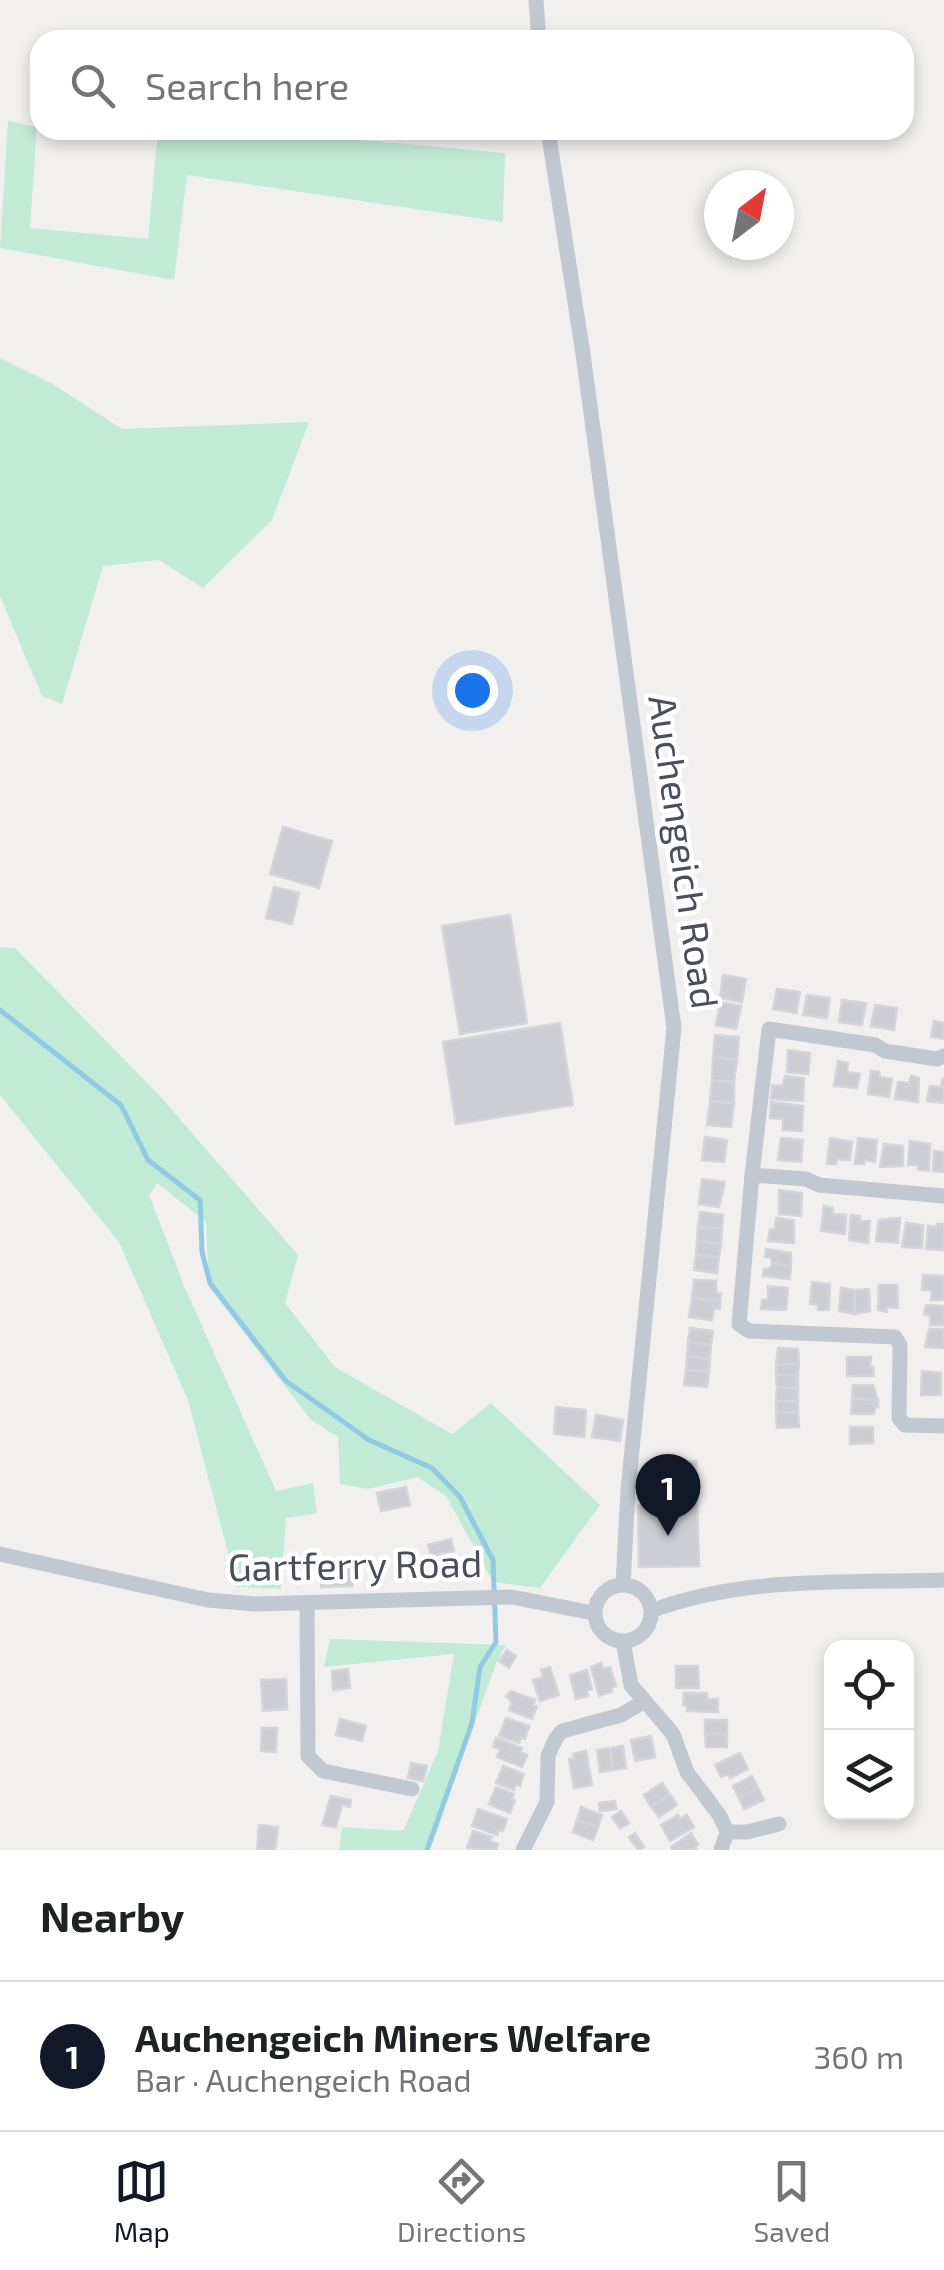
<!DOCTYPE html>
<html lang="en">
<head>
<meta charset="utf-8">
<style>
  body { margin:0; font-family:"Exo 2",sans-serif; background:#f6f6f6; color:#202124 }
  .controls { position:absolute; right:30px; bottom:30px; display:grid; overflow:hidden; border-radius:20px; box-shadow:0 5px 15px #0003 }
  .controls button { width:90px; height:90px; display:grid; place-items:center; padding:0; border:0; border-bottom:2px solid #e0e0e0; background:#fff; color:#202124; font:50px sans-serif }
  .compass { position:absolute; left:704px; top:170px; width:90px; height:90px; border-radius:50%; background:#fff; box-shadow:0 5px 15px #0003; rotate:32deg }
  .you { position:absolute; left:472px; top:690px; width:35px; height:35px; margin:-25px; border:8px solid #fff; border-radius:50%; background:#1a73e8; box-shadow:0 0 0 15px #1a73e833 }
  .badge { display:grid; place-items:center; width:65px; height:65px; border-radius:50%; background:#111827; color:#fff; font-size:32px; font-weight:700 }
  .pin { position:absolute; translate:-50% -82px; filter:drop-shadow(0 2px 5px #0008) }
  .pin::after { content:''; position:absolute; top:52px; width:35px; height:30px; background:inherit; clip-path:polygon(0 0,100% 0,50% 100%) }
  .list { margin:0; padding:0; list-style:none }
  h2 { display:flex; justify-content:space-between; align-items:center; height:130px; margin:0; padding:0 40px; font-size:42px }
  h2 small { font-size:32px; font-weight:400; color:#757577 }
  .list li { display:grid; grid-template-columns:65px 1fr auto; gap:30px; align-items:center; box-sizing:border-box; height:150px; padding:0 40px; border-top:2px solid #e0e0e0 }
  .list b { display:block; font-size:38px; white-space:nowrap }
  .list p { margin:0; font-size:32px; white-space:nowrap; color:#757577 }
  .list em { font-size:32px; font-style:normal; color:#757577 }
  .icon { flex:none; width:55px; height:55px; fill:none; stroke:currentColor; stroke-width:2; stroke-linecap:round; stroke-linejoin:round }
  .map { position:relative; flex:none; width:944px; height:1850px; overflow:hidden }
  .search { position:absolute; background:#fff; box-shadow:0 5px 15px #0003; left:30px; right:30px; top:30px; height:110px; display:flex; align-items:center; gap:25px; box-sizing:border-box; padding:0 35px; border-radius:30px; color:#757577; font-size:38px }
  .sheet { height:280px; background:#fff }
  nav { display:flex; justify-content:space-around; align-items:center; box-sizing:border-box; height:140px; border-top:2px solid #e0e0e0; background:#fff; font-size:28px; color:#757577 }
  nav a { display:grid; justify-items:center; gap:5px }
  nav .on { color:#111827 }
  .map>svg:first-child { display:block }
  .green { fill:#c1ebd7 }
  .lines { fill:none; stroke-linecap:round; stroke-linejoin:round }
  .stream { stroke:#92c9e5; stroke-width:5 }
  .building { fill:#ccced3; stroke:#d4d5da; stroke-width:2.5 }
  .minor { stroke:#c1c8d0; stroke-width:15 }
  .labels { text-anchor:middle; stroke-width:9; stroke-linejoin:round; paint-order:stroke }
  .street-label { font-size:38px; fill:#49505b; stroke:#fff }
</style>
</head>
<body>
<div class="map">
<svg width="944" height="1850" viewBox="0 0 944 1850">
  <rect width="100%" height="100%" fill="#f2f0ef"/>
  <path class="green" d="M8,121L37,127L30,228L148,239L158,130H252L505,153L503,222L187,175L174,280L0,248Z
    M0,358L51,383L122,429L309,422L272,520L203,588L159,560L103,566L62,704L42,696L0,596Z
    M0,947L15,948L159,1095L298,1255L285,1303L335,1367L452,1434L491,1403L600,1505L540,1588L493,1582L446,1496L417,1477L368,1489L340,1484L338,1437L311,1420L209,1287L206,1222L157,1183L149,1195L185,1288L276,1491L313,1483L317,1513L286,1518L281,1589L237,1587L188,1400L119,1242L0,1095Z
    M330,1639L506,1645L496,1663L430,1850H339L342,1827L403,1831L438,1751L454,1654L324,1667Z"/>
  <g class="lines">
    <path class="stream" d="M0,1010L121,1105L148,1160L200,1200L202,1252L210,1283L286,1381L369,1440L432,1468L460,1497L493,1560L496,1642L480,1667L472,1723L427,1850"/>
  </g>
  <path class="building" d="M283,827L332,841L319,888L270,874Z
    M274,887L299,893L292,924L266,918Z
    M510,915L527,1023L460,1034L442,926Z
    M723,975L746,979L742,1002L720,998Z
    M777,989L800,992L796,1013L773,1009Z
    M807,995L830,998L827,1018L803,1015Z
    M842,1000L866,1003L862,1025L839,1022Z
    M720,1002L741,1006L736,1029L716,1025Z
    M875,1005L897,1008L894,1030L871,1026Z
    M934,1021L944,1023V1039L931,1037Z
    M560,1023L573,1105L456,1124L443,1042Z
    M715,1035L739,1037L737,1060L713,1057Z
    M788,1050L810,1053L808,1074L787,1072Z
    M713,1057L737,1060L734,1082L712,1080Z
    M838,1061L848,1063L847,1072L860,1074L857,1088L834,1086Z
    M871,1071L879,1072L880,1077L892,1079L889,1097L868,1094Z
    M785,1076L804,1078L803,1101L771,1099L772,1085L783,1086Z
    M911,1076L919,1078L918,1102L895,1099L898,1082L909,1083Z
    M943,1078L944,1103L927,1101L930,1086L941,1087Z
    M712,1080L734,1082V1103L710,1101Z
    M710,1101L734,1103L731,1127L707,1125Z
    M771,1102L803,1106L802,1131L783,1130V1119L770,1118Z
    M705,1137L727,1140L724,1162L702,1160Z
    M781,1138L803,1140L801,1162L778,1160Z
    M830,1138L852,1142L850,1160L837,1159L836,1164H827Z
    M858,1138L877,1140L875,1162L865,1160L864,1164H855Z
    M910,1141L930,1144L929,1171L918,1170L919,1165H908Z
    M884,1144L903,1146V1166L880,1167Z
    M934,1151L944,1152V1172L933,1171Z
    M702,1179L725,1182L719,1207L699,1204Z
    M779,1190L802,1193L801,1216L779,1214Z
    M824,1206L833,1208V1214L846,1215L845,1234L821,1231Z
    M700,1212L723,1215L722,1229L698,1227Z
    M851,1215L860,1216L859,1221H870L868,1243L849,1240Z
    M776,1218L794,1220V1243L768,1241L770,1230L775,1229Z
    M900,1218L898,1243L876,1241L879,1220Z
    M906,1223L923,1225L922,1248L902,1247Z
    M937,1224H944V1250L926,1249L928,1226L936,1227Z
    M698,1227L722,1229L721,1244L697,1241Z
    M697,1241L721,1244L719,1257L696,1255Z
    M766,1249L791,1253V1266L772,1263L771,1257H765Z
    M696,1255L719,1257L717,1273L694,1270Z
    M772,1263L791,1266L790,1279L763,1276L764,1269L770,1268Z
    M923,1275L944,1276V1300H931L932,1290H922Z
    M694,1280L716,1281V1293L721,1294L720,1301L692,1298Z
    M812,1282L830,1284L829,1310H818V1305L810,1304Z
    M879,1285H897L898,1308L887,1307V1312L878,1310Z
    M768,1286L788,1288L786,1310L761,1309L762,1300L768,1299Z
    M841,1288L855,1290V1314L839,1311Z
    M869,1289L870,1311L855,1314V1290Z
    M692,1298L720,1301V1309L714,1308L712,1320L689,1317Z
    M926,1305L944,1306V1325H930V1316L924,1314Z
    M690,1328L713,1331L711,1345L688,1342Z
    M929,1329H944V1348L925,1347Z
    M688,1342L711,1345L710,1359L687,1356Z
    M778,1348L798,1349L799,1364L776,1365Z
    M687,1356L710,1359L709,1372L686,1370Z
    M847,1357H871L870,1367H873L874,1376H847Z
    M799,1364L798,1376L776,1375V1365Z
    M686,1370L709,1372L707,1387L684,1385Z
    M922,1371L941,1373V1395H921Z
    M776,1375L798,1376V1388L777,1387Z
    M853,1385H873L878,1400L852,1399Z
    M777,1387L798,1388V1401H776Z
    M852,1399L878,1400V1407H875L874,1414H851Z
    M776,1401H798V1413L776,1412Z
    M556,1407L586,1410L584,1437L554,1434Z
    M776,1412L798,1413L799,1427L777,1428Z
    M596,1415L623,1420L620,1441L592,1437Z
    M850,1427H873V1443L850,1444Z
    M696,1461L699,1566L639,1567L638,1506L654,1505L653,1462Z
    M406,1487L410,1505L381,1511L377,1493Z
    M451,1539L454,1551L431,1556L428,1545Z
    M352,1567V1586L321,1587V1568Z
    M507,1650L516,1656L509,1668L499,1661Z
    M601,1663L603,1669L610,1667L616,1686L611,1688L612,1692L599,1696L591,1667Z
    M676,1666H698L699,1688H676Z
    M550,1667L559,1695L540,1701L533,1680L543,1677L541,1670Z
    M348,1669L350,1688L333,1690L332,1671Z
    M587,1670L592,1689L587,1690L588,1696L576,1699L570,1675Z
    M286,1679L287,1709L263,1711L261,1680Z
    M511,1691L535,1700L533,1705L537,1706L532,1719L509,1710L512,1702L506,1696Z
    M684,1693H707V1699H718V1712L687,1711V1706L683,1705Z
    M506,1718L529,1726L525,1739L521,1737L519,1743L499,1736Z
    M340,1719L366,1726L362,1741L336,1735Z
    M705,1720H727V1734H705Z
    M262,1728H277L276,1752L261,1751Z
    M705,1734H727V1747H706Z
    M651,1736L655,1757L635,1761L631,1740Z
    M496,1738L522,1748L520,1752L527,1755L522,1767L497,1757L500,1749L493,1747Z
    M623,1746L626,1768L613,1770L610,1748Z
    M610,1748L613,1770L600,1772L597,1750Z
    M586,1751L592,1785L574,1788L569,1759L574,1758L573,1754Z
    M740,1753L748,1769L730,1778L728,1774L721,1777L715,1765Z
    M411,1763L427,1766L423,1781L408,1778Z
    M503,1766L524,1774L520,1786L516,1784L514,1790L496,1783Z
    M752,1776L758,1788L739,1798L733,1786Z
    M662,1783L670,1794L651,1807L644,1795Z
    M496,1787L514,1794L512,1799L515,1800L510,1813L489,1804Z
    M758,1788L764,1800L744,1809L739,1798Z
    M670,1794L677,1805L659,1817L651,1807Z
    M331,1796L351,1800L350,1807L342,1805L336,1827L322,1825Z
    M615,1801L616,1809L600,1811L599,1803Z
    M581,1807L602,1815L598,1827L577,1820Z
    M478,1809L507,1819L503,1831L499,1830L497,1835L472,1826Z
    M621,1811L629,1823L620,1828L612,1817Z
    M678,1815L680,1819L687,1815L694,1827L670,1841L661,1825Z
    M577,1820L598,1827L593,1840L573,1832Z
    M259,1825L278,1827L275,1850H257Z
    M473,1831L492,1837L490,1841L498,1844L496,1850L467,1848Z
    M635,1833L644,1847L638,1850L629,1837Z
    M691,1833L698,1844L695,1847L697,1850H673L671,1847Z"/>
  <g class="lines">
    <path class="minor" d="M536,0L539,40
      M548,130L583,354L674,1028L628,1490L623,1585
      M944,1056L937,1059L885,1051L875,1045L769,1029L752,1175L739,1324L749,1331L895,1337L900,1345L899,1418L905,1425L944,1426
      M752,1175L806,1179L819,1185L944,1196
      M0,1554L208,1600L255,1604L512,1597L593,1613
      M595 1613a28 28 0 1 1 56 0a28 28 0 1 1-56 0Z
      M307,1603L308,1756L323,1771L412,1789
      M651,1611C743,1576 847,1583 944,1580
      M623,1641L631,1685L673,1734L687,1772L720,1816L727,1832L721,1850
      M727,1832H747L779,1824
      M523,1850L547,1802L548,1756L556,1738L562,1731L621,1715L643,1702"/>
  </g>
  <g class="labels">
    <g class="street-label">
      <text transform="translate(683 852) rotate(82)" y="13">Auchengeich Road</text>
      <text transform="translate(355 1566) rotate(-1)" y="13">Gartferry Road</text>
    </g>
  </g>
</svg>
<div class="controls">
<button><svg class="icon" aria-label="locate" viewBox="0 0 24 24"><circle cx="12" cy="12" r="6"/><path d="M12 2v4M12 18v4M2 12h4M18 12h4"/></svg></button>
<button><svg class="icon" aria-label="layers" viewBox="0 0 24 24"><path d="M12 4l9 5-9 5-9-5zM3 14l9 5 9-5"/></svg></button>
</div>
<svg class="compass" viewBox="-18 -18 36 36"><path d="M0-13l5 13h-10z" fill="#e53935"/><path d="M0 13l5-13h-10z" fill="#757577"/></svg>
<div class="you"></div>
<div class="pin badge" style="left:668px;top:1536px">1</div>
<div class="search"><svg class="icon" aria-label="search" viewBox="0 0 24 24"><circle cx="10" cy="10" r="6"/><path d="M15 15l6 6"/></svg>Search here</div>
</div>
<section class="sheet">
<h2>Nearby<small></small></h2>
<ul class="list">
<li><span class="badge">1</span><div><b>Auchengeich Miners Welfare</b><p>Bar · Auchengeich Road</p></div><em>360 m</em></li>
</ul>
</section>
<nav>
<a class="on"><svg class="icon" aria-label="map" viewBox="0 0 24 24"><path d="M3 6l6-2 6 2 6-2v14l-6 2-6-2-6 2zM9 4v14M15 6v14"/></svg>Map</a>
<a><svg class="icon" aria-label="directions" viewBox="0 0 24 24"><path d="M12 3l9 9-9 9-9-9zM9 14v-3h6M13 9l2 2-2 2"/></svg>Directions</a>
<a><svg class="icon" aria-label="saved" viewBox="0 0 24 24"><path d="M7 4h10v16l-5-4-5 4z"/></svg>Saved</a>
</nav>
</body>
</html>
